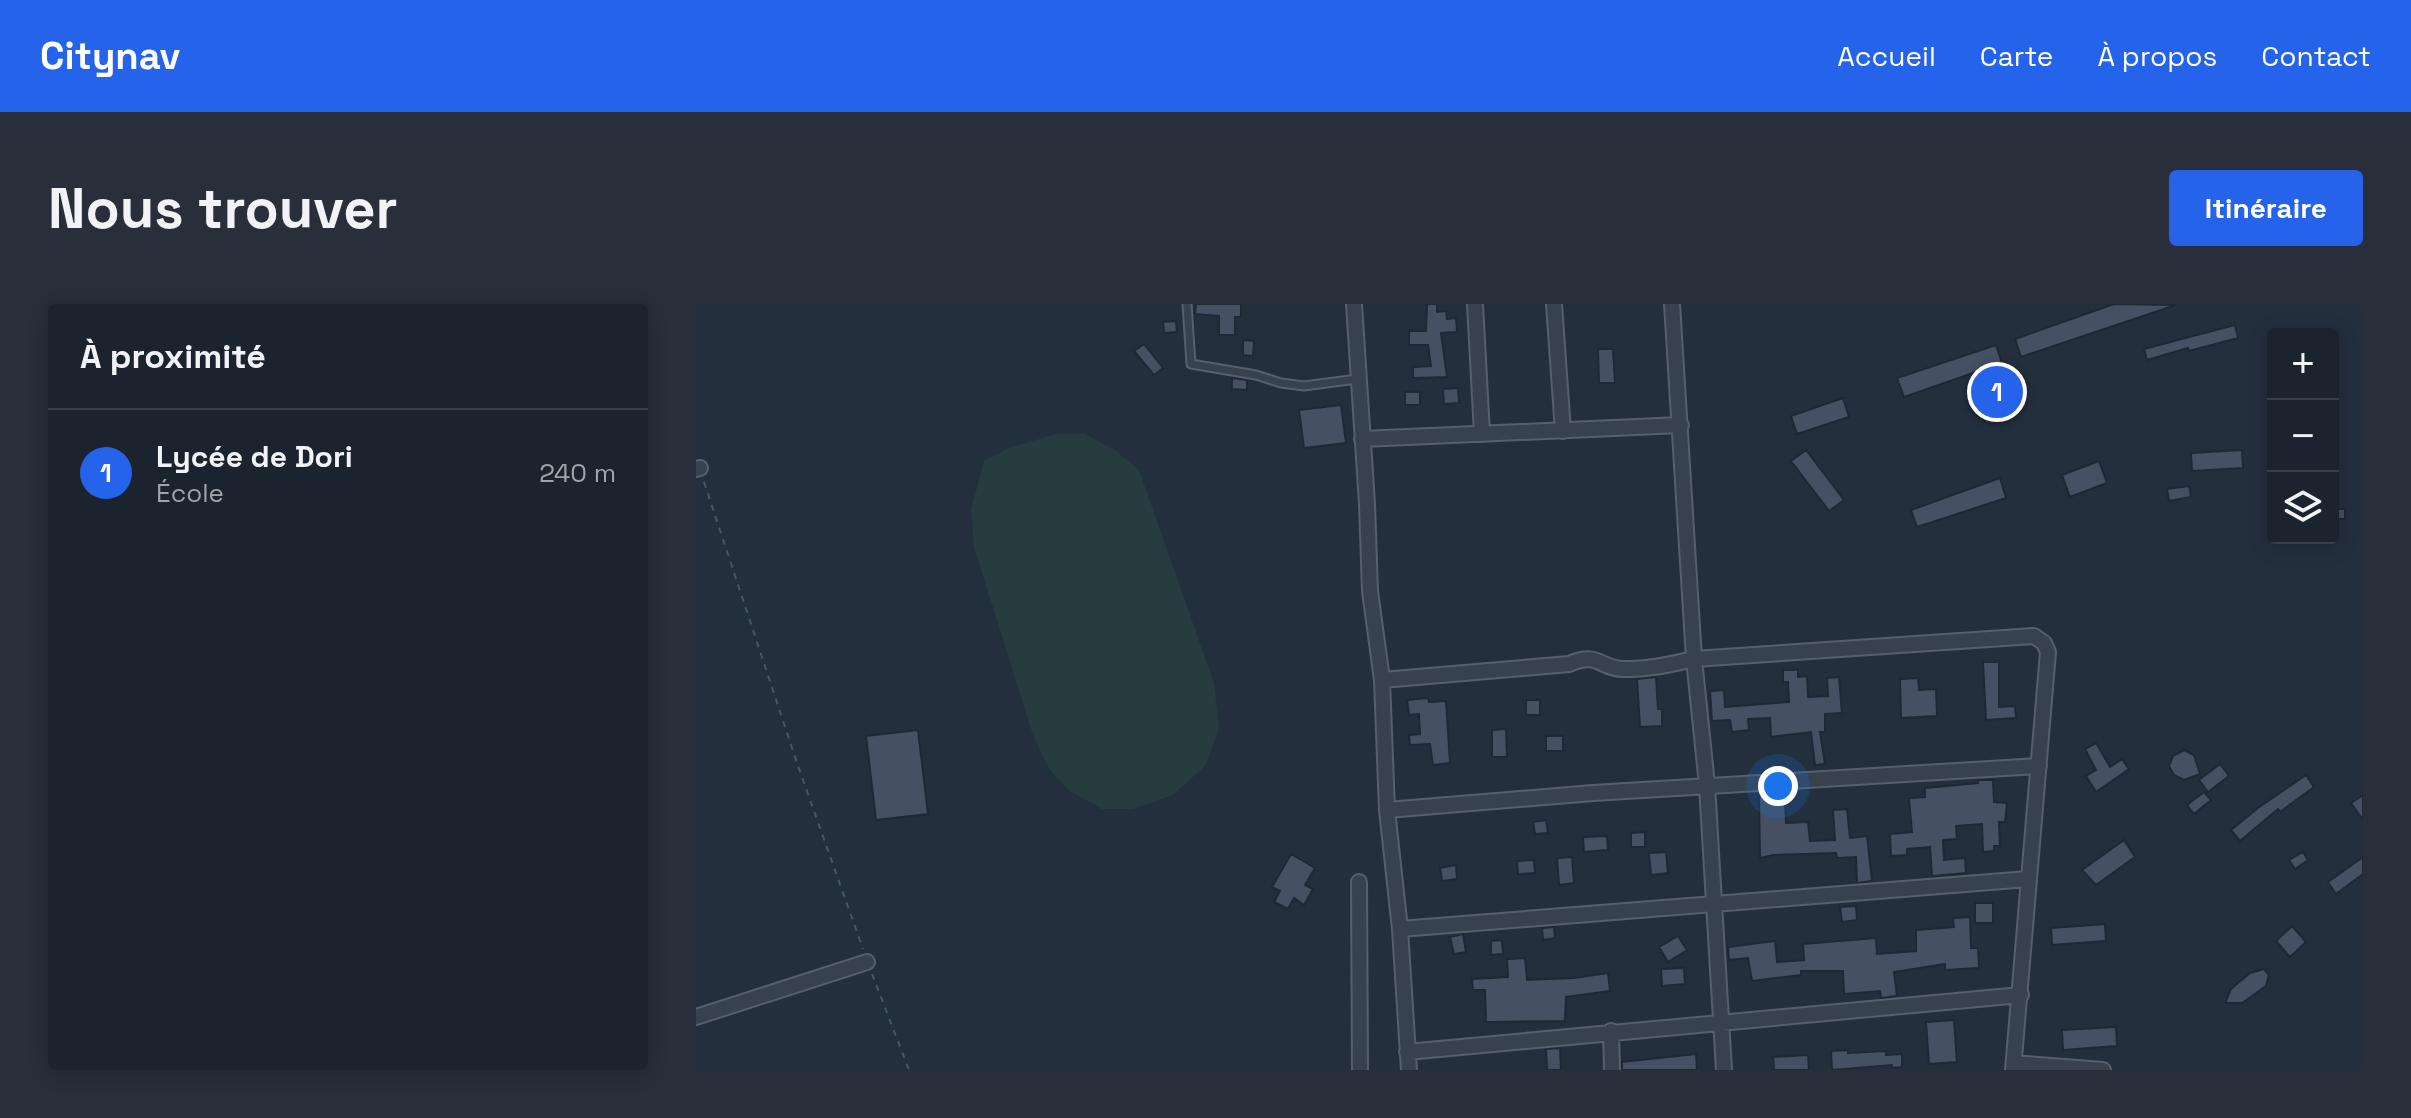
<!DOCTYPE html>
<html lang="fr">
<head>
<meta charset="utf-8">
<style>
  body { margin:0; font-family:"Space Grotesk",sans-serif; background:#282f3a; color:#f1f3f6 }
  .controls { position:absolute; right:24px; top:24px; display:grid; overflow:hidden; border-radius:8px; box-shadow:0 4px 20px #0003 }
  .controls button { width:72px; height:72px; display:grid; place-items:center; padding:0; border:0; border-bottom:2px solid #39404a; background:#1b232e; color:#f1f3f6; font:40px sans-serif }
  .you { position:absolute; left:1082px; top:482px; width:28px; height:28px; margin:-20px; border:6px solid #fff; border-radius:50%; background:#1a73e8; box-shadow:0 0 0 12px #1a73e833 }
  .badge { display:grid; place-items:center; width:52px; height:52px; border-radius:50%; background:#2563eb; color:#fff; font-size:26px; font-weight:700 }
  .pin { position:absolute; translate:-50% -50%; border:4px solid #fff; box-shadow:0 2px 8px #0006 }
  .list { margin:0; padding:0; list-style:none }
  h2 { display:flex; justify-content:space-between; align-items:center; height:104px; margin:0; padding:0 32px; font-size:34px }
  h2 small { font-size:26px; font-weight:400; color:#a0a4aa }
  .list li { display:grid; grid-template-columns:52px 1fr auto; gap:24px; align-items:center; box-sizing:border-box; height:128px; padding:0 32px; border-top:2px solid #39404a }
  .list b { display:block; font-size:30px; white-space:nowrap }
  .list p { margin:0; font-size:26px; white-space:nowrap; color:#a0a4aa }
  .list em { font-size:26px; font-style:normal; color:#a0a4aa }
  .icon { flex:none; width:44px; height:44px; fill:none; stroke:currentColor; stroke-width:2; stroke-linecap:round; stroke-linejoin:round }
  .map { position:relative; flex:none; width:1667px; height:766px; overflow:hidden; border-radius:8px }
  header { display:flex; align-items:center; gap:48px; box-sizing:border-box; height:112px; padding:0 40px; background:#2563eb; color:#fff }
  header strong { font-size:38px }
  nav { display:flex; gap:44px; margin-inline-start:auto; font-size:28px }
  .intro { display:flex; align-items:center; justify-content:space-between; box-sizing:border-box; height:192px; padding:0 48px }
  h1 { margin:0; font-size:56px }
  .button { padding:20px 36px; border-radius:8px; background:#2563eb; color:#fff; font-size:28px; font-weight:700 }
  main { display:flex; gap:48px; padding:0 48px }
  aside { flex:1; background:#1b232e; border-radius:8px; box-shadow:0 4px 20px #0003 }
  .map>svg:first-child { display:block }
  .green { fill:#263c3f }
  .building { fill:#455162; stroke:#1f2835; stroke-width:2 }
  .lines { fill:none; stroke-linecap:round; stroke-linejoin:round }
  .service-casing { stroke:#565f6c; stroke-width:11 }
  .minor-casing { stroke:#565f6c; stroke-width:18 }
  .path { stroke:#44595c; stroke-width:2; stroke-dasharray:6 6; stroke-linecap:butt }
  .service { stroke:#38414e; stroke-width:7 }
  .minor { stroke:#38414e; stroke-width:14 }
</style>
</head>
<body>
<header>
<strong>Citynav</strong>
<nav><a>Accueil</a><a>Carte</a><a>À propos</a><a>Contact</a></nav>
</header>
<div class="intro"><h1>Nous trouver</h1><a class="button">Itinéraire</a></div>
<main>
<aside>
<h2>À proximité<small></small></h2>
<ul class="list">
<li><span class="badge">1</span><div><b>Lycée de Dori</b><p>École</p></div><em>240 m</em></li>
</ul>
</aside>
<div class="map">
<svg width="1667" height="766" viewBox="0 0 1667 766">
  <rect width="100%" height="100%" fill="#242f3e"/>
  <path class="green" d="M360,130H389L420,147L443,166L518,379L523,424L510,461L477,491L437,505H406L374,487L353,465L337,431L278,243L275,206L288,157L313,144Z"/>
  <path class="building" d="M500,0H545V13H539V31H523V12L499,10Z
    M731,0H741V8L750,7L751,15L760,14L761,28L745,29L751,73L717,74V63L735,62L732,41H713V27H730Z
    M1418,0L1480,1L1325,53L1319,35Z
    M480,17L481,28L468,29L467,18Z
    M1539,21L1542,34L1493,47L1492,44L1451,56L1448,45Z
    M547,36L558,37L557,52L547,51Z
    M448,40L467,64L458,71L438,47Z
    M1300,41L1306,59L1208,93L1201,74Z
    M902,45H917L919,79H903Z
    M536,74L551,76V86L536,85Z
    M762,84L763,99L748,100L747,85Z
    M709,88H724V101H709Z
    M1147,94L1153,113L1101,130L1095,112Z
    M645,101L650,139L608,144L603,106Z
    M1110,146L1148,196L1133,207L1095,157Z
    M1546,146L1547,164L1496,167L1495,149Z
    M1403,157L1411,179L1374,193L1366,171Z
    M1304,174L1310,194L1221,223L1215,206Z
    M1493,182L1495,193L1473,197L1471,185Z
    M1637,205H1649V215H1637Z
    M1287,358H1303V403L1319,402L1320,414L1290,416Z
    M1087,366H1102V373L1111,372L1112,393L1132,392L1131,374L1143,373L1146,409L1129,410V428H1124L1129,460L1119,461L1115,428L1075,433L1074,414L1052,415L1053,426L1036,428L1034,416L1016,417L1014,387L1028,386L1029,403L1093,398L1092,378H1087Z
    M960,373L962,405H966V422L944,423L941,375Z
    M1222,374L1223,386L1240,385L1241,412L1205,414L1204,375Z
    M732,394L733,398L750,397L754,459L737,461L734,440L714,441L713,431L724,430L723,410L713,411L711,396Z
    M830,396H844V411H830Z
    M810,425L811,453H796V426Z
    M222,426L232,510L180,516L170,432Z
    M850,432H867V447H850Z
    M1400,439L1414,463L1426,455L1433,465L1400,488L1390,472L1400,466L1389,445Z
    M1488,446L1498,451L1504,470L1488,476L1478,471L1473,462L1477,452Z
    M1524,460L1533,472L1512,488L1503,476Z
    M1610,471L1618,483L1584,508L1582,505L1544,537L1535,526L1562,504Z
    M1282,476H1297L1298,498L1311,499L1309,518H1303L1304,542H1298V547L1287,548L1286,520L1260,522L1261,535L1247,536L1248,556L1269,554L1270,569L1236,572L1234,543L1211,545V551L1195,552L1194,530L1216,528L1213,494L1229,493V484L1282,479Z
    M1508,488L1515,496L1498,510L1491,501Z
    M1667,491V516L1655,499Z
    M1063,492H1089L1090,519L1112,518L1114,537L1139,536L1137,506L1151,505L1154,534L1171,532L1176,577L1161,579L1160,553L1141,554L1140,549L1077,551L1064,554Z
    M850,516L852,529L839,530L837,518Z
    M949,528V543H935V529Z
    M911,532L912,546L888,548L887,533Z
    M1428,536L1439,553L1400,581L1386,566Z
    M970,548L972,569L955,571L953,549Z
    M1607,548L1612,556L1599,565L1593,556Z
    M595,550L619,564L609,581L617,585L608,601L598,594L592,605L578,598L584,587L576,583Z
    M876,553L878,579L863,581L861,554Z
    M1667,553V570L1640,590L1632,578Z
    M838,556L839,569L822,570L821,557Z
    M760,561L761,575L746,577L744,564Z
    M1279,599H1297V619H1279Z
    M1160,602L1161,616L1146,618L1144,603Z
    M1274,613L1275,644H1282L1283,664L1249,666V660L1198,668L1201,692L1185,694L1184,687L1148,690L1147,667H1105V671L1056,677L1052,654L1033,656L1032,643L1079,637L1081,658L1108,656L1107,640L1180,634L1181,650L1220,647V626L1258,623L1257,614Z
    M1409,620L1410,637L1356,641L1355,624Z
    M1596,622L1610,638L1594,653L1580,637Z
    M858,623L859,634L847,636L846,624Z
    M767,630L770,648L758,650L754,633Z
    M982,632L991,646L972,658L963,643Z
    M806,636L807,650L795,651V637Z
    M829,654L831,676L878,674L912,669L914,687L870,693L869,717L790,718L789,686H777L776,675L812,673L811,655Z
    M988,664L989,680L966,682L965,665Z
    M1568,665L1573,671L1570,682L1546,699H1529L1535,685L1554,669Z
    M1258,716L1261,758L1233,760L1230,718Z
    M1420,723L1421,742L1367,746L1366,726Z
    M864,744L865,766H851L850,745Z
    M1152,746V749L1190,747V751L1206,750V763L1196,764V761L1136,766L1135,747Z
    M1000,750L1001,766H926V758Z
    M1112,751L1113,766H1078L1077,753Z"/>
  <g class="lines">
    <g class="service-casing">
      <path id="service" d="M491,0L495,60L560,71L585,79L608,82L661,75"/>
    </g>
    <g class="minor-casing">
      <path id="minor" d="M658,0L671,200L674,287L686,376L691,506L704,625L713,766
        M779,0L786,130
        M858,0L867,127
        M976,0L998,355L1011,481L1028,766
        M666,135L985,121
        M0,165L4,164
        M686,376L873,360C904,347 903,365 928,365C952,366 975,360 998,355L1338,332L1348,339L1352,348L1317,766
        M691,506L897,489L1343,462
        M663,578L664,766
        M704,625L1332,575
        M0,713L171,658
        M915,727L916,766
        M711,748L1325,691
        M1318,759L1407,766"/>
    </g>
    <path class="path" d="M8,178L102,462L167,645
      M176,670L213,766"/>
    <use href="#service" class="service"/>
    <use href="#minor" class="minor"/>
  </g>
</svg>
<div class="controls">
<button>+</button>
<button>−</button>
<button><svg class="icon" aria-label="layers" viewBox="0 0 24 24"><path d="M12 4l9 5-9 5-9-5zM3 14l9 5 9-5"/></svg></button>
</div>
<div class="you"></div>
<div class="pin badge" style="left:1301px;top:88px">1</div>
</div>
</main>
</body>
</html>
